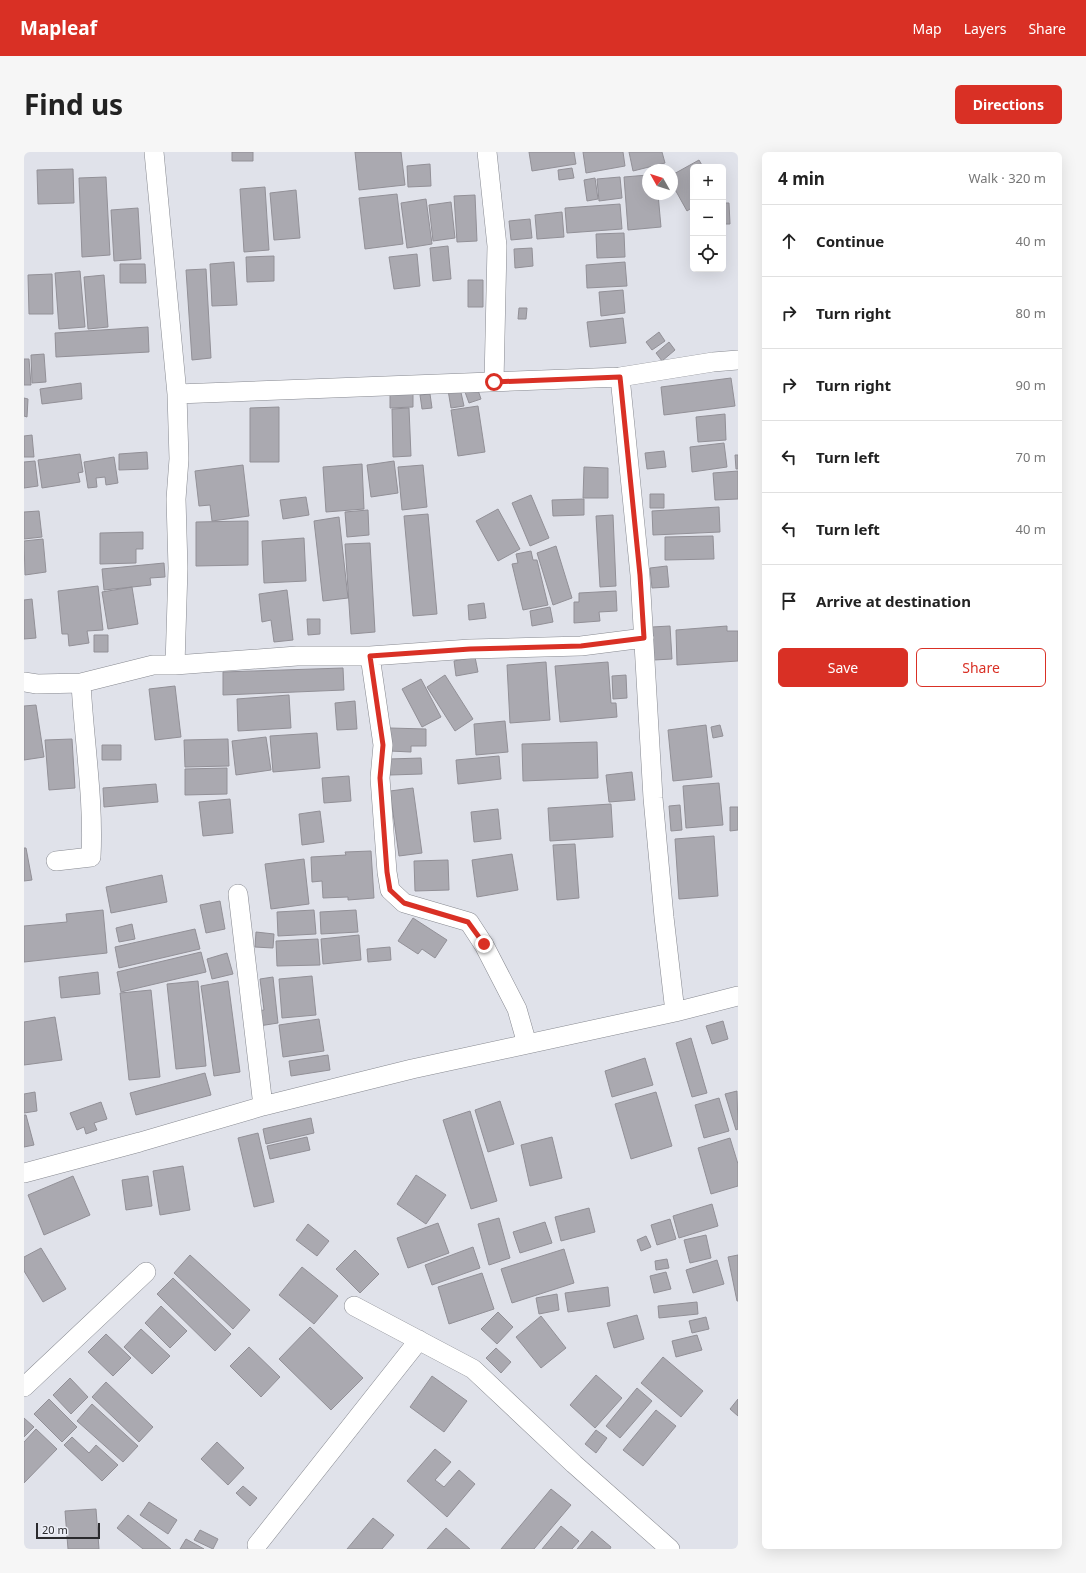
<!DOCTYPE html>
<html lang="en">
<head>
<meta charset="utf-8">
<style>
  body { margin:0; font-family:"Noto Sans",sans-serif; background:#f6f6f6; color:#222 }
  .controls { position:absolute; right:12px; top:12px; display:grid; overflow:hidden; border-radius:6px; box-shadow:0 4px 16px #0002 }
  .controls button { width:36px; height:36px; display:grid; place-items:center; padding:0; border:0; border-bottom:1px solid #e0e0e0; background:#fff; color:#222; font:20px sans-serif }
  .compass { position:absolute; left:618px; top:12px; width:36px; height:36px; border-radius:50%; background:#fff; box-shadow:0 4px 16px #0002; rotate:309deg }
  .scale { position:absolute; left:12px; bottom:10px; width:64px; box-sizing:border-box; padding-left:4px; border:2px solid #2a2a2d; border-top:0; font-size:11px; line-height:14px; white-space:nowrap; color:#2a2a2d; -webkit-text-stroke:3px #edeff7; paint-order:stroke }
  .stop { position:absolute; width:12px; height:12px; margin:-9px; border:3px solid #d93025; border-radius:50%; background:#fff }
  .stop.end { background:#d93025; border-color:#fff; box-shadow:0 1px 4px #0008 }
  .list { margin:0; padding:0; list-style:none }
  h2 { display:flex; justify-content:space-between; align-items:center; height:52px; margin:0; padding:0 16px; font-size:17px }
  h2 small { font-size:13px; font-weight:400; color:#767676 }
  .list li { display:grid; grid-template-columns:26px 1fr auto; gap:12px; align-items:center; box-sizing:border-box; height:72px; padding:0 16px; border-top:1px solid #e0e0e0 }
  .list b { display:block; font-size:15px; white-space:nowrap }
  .list em { font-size:13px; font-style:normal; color:#767676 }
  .actions { display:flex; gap:8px; padding:12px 16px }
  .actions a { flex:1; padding:9px 0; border:1px solid #d93025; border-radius:6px; text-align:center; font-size:14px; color:#d93025 }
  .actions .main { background:#d93025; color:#fff }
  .icon { flex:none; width:22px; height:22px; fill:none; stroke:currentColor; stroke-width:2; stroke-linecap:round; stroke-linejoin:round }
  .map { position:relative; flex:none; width:714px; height:1397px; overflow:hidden; border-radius:6px }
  header { display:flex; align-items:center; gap:24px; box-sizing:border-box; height:56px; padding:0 20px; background:#d93025; color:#fff }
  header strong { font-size:19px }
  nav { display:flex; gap:22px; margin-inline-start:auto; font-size:14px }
  .intro { display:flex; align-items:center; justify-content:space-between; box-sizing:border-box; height:96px; padding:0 24px }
  h1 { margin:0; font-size:28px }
  .button { padding:10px 18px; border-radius:6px; background:#d93025; color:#fff; font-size:14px; font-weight:700 }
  main { display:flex; gap:24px; padding:0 24px }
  aside { flex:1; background:#fff; border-radius:6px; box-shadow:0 4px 16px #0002 }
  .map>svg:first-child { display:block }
  .building { fill:#aaa9b0; stroke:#929097 }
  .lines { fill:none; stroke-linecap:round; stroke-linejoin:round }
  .street-casing { stroke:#878990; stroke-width:20 }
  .street { stroke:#fff; stroke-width:19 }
  .route { stroke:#d93025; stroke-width:5 }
</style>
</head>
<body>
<header>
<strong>Mapleaf</strong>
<nav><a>Map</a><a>Layers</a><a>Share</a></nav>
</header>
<div class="intro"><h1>Find us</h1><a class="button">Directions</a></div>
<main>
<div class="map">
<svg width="714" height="1397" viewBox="0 0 714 1397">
  <rect width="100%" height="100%" fill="#e0e2ea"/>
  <path class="building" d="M208,0H229V9H208Z
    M331,0H377L381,33L335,38Z
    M505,0H550L552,12L508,19Z
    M559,0H599L601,14L562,21Z
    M605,0H638L641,11L609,19Z
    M675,8L679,15H669V55L663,59L648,32V23Z
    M406,12L407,34L384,35L383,14Z
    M548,16L550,26L535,28L534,18Z
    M49,17L50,51L14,52L13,18Z
    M624,23V42H634L637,75L604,78L600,25Z
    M82,25L86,103L58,105L55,26Z
    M596,25L598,46L575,49L573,27Z
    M571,26L574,47L563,49L560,28Z
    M241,35L245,98L220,100L216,37Z
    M272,38L276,86L250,88L246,41Z
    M373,42L379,92L341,97L335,46Z
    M451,43L453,89L433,90L430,44Z
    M402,47L408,92L383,96L377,51Z
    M427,50L431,86L409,89L405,53Z
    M699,51H705L706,72H699Z
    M596,52L598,77L543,81L541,56Z
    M114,56L117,107L90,109L87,58Z
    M538,60L540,85L513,87L511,63Z
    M506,67L508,86L487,88L485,69Z
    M600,81L601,105L573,106L572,82Z
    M424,94L427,127L409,129L406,96Z
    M508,96L509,114L491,116L490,97Z
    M393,102L396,134L370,137L365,105Z
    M250,104V129L223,130L222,105Z
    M210,110L213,153L188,154L186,112Z
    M601,110L603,134L563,136L562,113Z
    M96,112H121L122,131H96Z
    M182,117L187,206L168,208L162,118Z
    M56,119L61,175L35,177L31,121Z
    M28,122L29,162H5L4,123Z
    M80,123L84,175L64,177L60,125Z
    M444,128H459V155H444Z
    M599,138L601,161L577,164L575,140Z
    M495,156H503L502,167H494Z
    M599,166L602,191L566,195L563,170Z
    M124,175L125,200L32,205L31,181Z
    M635,180L641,189L628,198L622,190Z
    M645,190L651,198L638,209L632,201Z
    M20,202L22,230L8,231L7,203Z
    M0,207H5L7,233H0Z
    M707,226L711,254L640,263L637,235Z
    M57,231L58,247L18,252L16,237Z
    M453,235L457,247L445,251L441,240Z
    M436,236L440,254L427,256L424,238Z
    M389,241V255L366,256V242Z
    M406,242L408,256L398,257L396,243Z
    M0,246L4,247L3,265L0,264Z
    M454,254L461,300L434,304L427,258Z
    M255,255V310H226V256Z
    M385,256L387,304L369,305L368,257Z
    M701,262L702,288L674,290L672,265Z
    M8,283L10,305H0V284Z
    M700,291L703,315L668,320L666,295Z
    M640,299L642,315L623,317L621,301Z
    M123,300L124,317L95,318V302Z
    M56,302L59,320L54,321L56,330L18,336L14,308Z
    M711,303H714V317H712Z
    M90,305L94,331L82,333L81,325L72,326L73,335L64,336L60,310Z
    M11,309L14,334L0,336V310Z
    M370,309L374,341L347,345L343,313Z
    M338,312L340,357L302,360L299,315Z
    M219,313L225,364L188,369L186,353L175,354L171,319Z
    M399,313L403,355L378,358L374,315Z
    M560,315L584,316V346H559Z
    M714,319V347L691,348L689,321Z
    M626,342H640V356H626Z
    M507,343L525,386L506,394L488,351Z
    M282,345L285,363L259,367L256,348Z
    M560,347V363L529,364L528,348Z
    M695,355L696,380L629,383L628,359Z
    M474,357L496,397L474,409L452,369Z
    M344,358L345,383L323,385L321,360Z
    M15,359L18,385L0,387V360Z
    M404,362L413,462L389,464L380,364Z
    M589,363L592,434L576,435L572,364Z
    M315,365L324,446L299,449L290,369Z
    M224,369V413L172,414V370Z
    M119,380V397H112V411L76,412V381Z
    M689,384L690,407L641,408V385Z
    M280,386L282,429L240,431L238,389Z
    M19,387L22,420L1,423L0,389Z
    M346,391L351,480L327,482L321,392Z
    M532,394L548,446L529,453L513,401Z
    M507,399L509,408H513L524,453L499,458L488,412L494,411L492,402Z
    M140,411L141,425L126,426L127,433L80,438L78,417Z
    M643,414L645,435L628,436L626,416Z
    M74,434L79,478L63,479L65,491L45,494L44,482H38L34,439Z
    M108,435L114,472L84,477L78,440Z
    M263,438L269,488L250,490L247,468L238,470L235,442Z
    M592,439L593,459L575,460L576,469L550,471V450H555V441Z
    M8,447L12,486L0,487V448Z
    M460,451L462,466L445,468L444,453Z
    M526,455L529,470L508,474L506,459Z
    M283,467H296V482L284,483Z
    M646,474L648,507L630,508L628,475Z
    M703,474V479H714V509L653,513L652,478Z
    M70,483H84V500H70Z
    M451,505L454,520L432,524L430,509Z
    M522,510L526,568L486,571L483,513Z
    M584,510L587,551H592L593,565L536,570L531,514Z
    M319,516L320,538L199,543V520Z
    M421,523L449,567L431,579L403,535Z
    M602,523L603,546L589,547L588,524Z
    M397,527L417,565L398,575L378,537Z
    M151,534L157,585L131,588L125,537Z
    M265,543L267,576L214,579L213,547Z
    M331,549L333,577L313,578L311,551Z
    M12,553L20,605L0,608V554Z
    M481,569L484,600L452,603L450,572Z
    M682,573L688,625L649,629L644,578Z
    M696,573L699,584L689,586L687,575Z
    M366,576L402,577V594H387V600L366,599Z
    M293,581L296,616L249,620L246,584Z
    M242,585L247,618L212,623L208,589Z
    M48,587L51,636L25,638L21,588Z
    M204,587L205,614L161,615L160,588Z
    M573,590L574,626L499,629L498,592Z
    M78,593H97V608H78Z
    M475,604L477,627L434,632L432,608Z
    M397,606L398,622L366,623L365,607Z
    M203,616V642L161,643V617Z
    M608,620L611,648L585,650L582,623Z
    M325,624L327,649L300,651L298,626Z
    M695,631L699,673L662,676L659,634Z
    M132,632L134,650L80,655L79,636Z
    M389,636L398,701L375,704L366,639Z
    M206,647L209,681L179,684L175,650Z
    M587,652L589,685L526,689L524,656Z
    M656,653L658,678L647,679L645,654Z
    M706,655H714V678L706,679Z
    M474,657L477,687L450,690L447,660Z
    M296,659L300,690L278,693L275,662Z
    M690,684L694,744L655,747L651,687Z
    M551,692L555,746L533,748L529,693Z
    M0,696H2L8,728L0,729Z
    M347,699L350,746L324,748V745L299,746L298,729L288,730L287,705L322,703L321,700Z
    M488,702L494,738L453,745L448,708Z
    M280,707L285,752L247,757L241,712Z
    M424,708L425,738L391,739L390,709Z
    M138,723L143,750L87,761L82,735Z
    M196,749L201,777L182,781L176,753Z
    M79,758L83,801L0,810V774L43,770L42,762Z
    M290,758L292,782L254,784L253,760Z
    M332,758L334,780L297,782L296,760Z
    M389,766L423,788L411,806L398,797L394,802L374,789Z
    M108,772L111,787L95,790L92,776Z
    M171,777L176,797L95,816L91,795Z
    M232,780L250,782L249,796L231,795Z
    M335,783L337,808L299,812L297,787Z
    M294,787L296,813L253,814L252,789Z
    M366,795L367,808L344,810L343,797Z
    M177,800L182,820L97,840L93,820Z
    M203,801L209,822L188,827L183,807Z
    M74,820L76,842L37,846L35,825Z
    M288,824L292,863L258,866L255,827Z
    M249,825L254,871L235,874L233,859L240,858L236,827Z
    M174,829L182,914L152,917L143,832Z
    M204,829L216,920L190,924L177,834Z
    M127,838L136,925L105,928L96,841Z
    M31,865L38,908L0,913V870Z
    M295,867L300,899L259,905L255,873Z
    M699,869L704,887L688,892L682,874Z
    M667,886L683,941L668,945L652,891Z
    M304,903L306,918L267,924L265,909Z
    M621,906L629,933L588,945L581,919Z
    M181,921L187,943L112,963L106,941Z
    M713,939L714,977L712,978L701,942Z
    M11,940L13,959L0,961V942Z
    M632,940L648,994L607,1007L591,952Z
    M695,946L705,979L680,986L671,953Z
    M476,949L490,992L464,1000L451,958Z
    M77,950L83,967L70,971L73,978L62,982L60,975L53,978L46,961Z
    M446,959L473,1049L447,1057L419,968Z
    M0,963H2L10,993L0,995Z
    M287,966L290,981L242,992L239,977Z
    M234,981L250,1050L230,1055L214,986Z
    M283,985L286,998L246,1007L243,994Z
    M528,985L538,1026L506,1034L497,993Z
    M706,986L714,1012V1034L687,1042L674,996Z
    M159,1014L166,1058L136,1063L129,1019Z
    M392,1023L422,1043L402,1072L373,1052Z
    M49,1024L66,1063L20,1083L4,1043Z
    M124,1024L128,1054L102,1058L98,1028Z
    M688,1052L694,1074L655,1086L649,1064Z
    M565,1056L571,1080L537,1089L531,1065Z
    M475,1066L486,1106L465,1113L454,1072Z
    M646,1067L652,1087L633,1093L627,1073Z
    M521,1070L528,1091L496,1101L489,1080Z
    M414,1071L425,1101L384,1116L373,1086Z
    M284,1072L305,1089L293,1104L272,1088Z
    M682,1083L687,1106L666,1111L660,1088Z
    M622,1084L627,1095L617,1099L613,1088Z
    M449,1095L456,1116L408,1133L401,1113Z
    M17,1096L42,1137L19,1150L0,1119V1105Z
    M540,1097L550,1131L488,1151L477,1117Z
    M331,1098L355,1122L336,1141L312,1117Z
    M166,1103L226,1158L209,1177L150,1121Z
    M714,1103V1149H713L704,1105Z
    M643,1107L645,1116L632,1118L631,1109Z
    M693,1108L700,1132L669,1141L662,1118Z
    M278,1115L314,1144L290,1172L255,1143Z
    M642,1120L647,1137L630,1141L626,1124Z
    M458,1121L470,1157L425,1172L414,1135Z
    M149,1126L207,1182L191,1199L133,1142Z
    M584,1135L586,1154L544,1160L541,1141Z
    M533,1142L535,1158L515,1162L512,1146Z
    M673,1150L674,1162L635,1166L634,1154Z
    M137,1154L163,1179L146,1196L121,1171Z
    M474,1160L489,1175L473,1192L457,1177Z
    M613,1163L620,1187L590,1196L583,1171Z
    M517,1164L542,1196L517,1216L492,1185Z
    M682,1165L685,1177L668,1181L665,1169Z
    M286,1175L339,1226L307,1258L255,1207Z
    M117,1177L146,1204L128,1222L100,1195Z
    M82,1182L107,1206L89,1224L64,1200Z
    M673,1183L678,1198L652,1205L648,1189Z
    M225,1195L256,1225L237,1245L206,1214Z
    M472,1196L487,1210L477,1221L462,1206Z
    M639,1205L679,1239L657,1265L617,1231Z
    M572,1223L598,1246L571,1276L546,1253Z
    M408,1224L443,1249L420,1280L386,1255Z
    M46,1226L64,1245L47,1262L29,1243Z
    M82,1230L129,1275L115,1290L68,1245Z
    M613,1236L628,1249L596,1286L582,1274Z
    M25,1247L53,1275L38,1290L10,1262Z
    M714,1247V1264L706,1257Z
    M68,1252L114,1294L99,1310L53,1269Z
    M632,1258L652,1274L619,1314L599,1298Z
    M0,1266L10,1275L0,1285Z
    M12,1277L33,1297L0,1331V1290Z
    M572,1278L583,1286L572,1301L561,1292Z
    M48,1285L65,1301L72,1293L94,1313L78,1329L40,1293Z
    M193,1290L220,1316L204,1333L177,1307Z
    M411,1297L427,1310L411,1328L420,1335L435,1318L451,1332L423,1365L383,1329Z
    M219,1334L233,1346L226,1354L212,1341Z
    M527,1337L547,1353L510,1397H477Z
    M125,1350L153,1368L144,1382L116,1363Z
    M72,1357L75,1397H44L41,1359Z
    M104,1363L147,1397H119L93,1376Z
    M349,1366L370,1383L358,1397H323Z
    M537,1374L555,1389L548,1397H518Z
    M422,1376L446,1397H403Z
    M176,1378L194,1387L189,1397L170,1388Z
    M568,1379L587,1395L586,1397H553Z
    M162,1387L180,1397H156Z"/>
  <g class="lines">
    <g class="street-casing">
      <path id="street" d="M130,0L153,242L155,307L152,347L154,416L151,513
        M463,0L473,94L470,230
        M596,225L689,210L714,208
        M153,242L596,225L616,423L629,646L640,765L651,860
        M346,504L359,593L356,626L363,720L366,738L380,751L445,770L460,793L493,857L503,892
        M0,530L13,532L57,531L129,513H151L273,504H346L446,497L557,494L620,486
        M32,709L67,705C70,647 60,589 57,531
        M214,742L239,954
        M0,1021L116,990L239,954L388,917L651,860L714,844
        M330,1154L449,1217L550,1312L646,1397
        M0,1235L122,1120
        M233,1393L395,1188"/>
    </g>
    <use href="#street" class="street"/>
  </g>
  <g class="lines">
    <path class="route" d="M460,792L444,770L380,751L366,738L363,720L356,626L359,593L346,504L446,497L557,494L620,486L616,423L596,225L470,230"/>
  </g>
</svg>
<div class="controls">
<button>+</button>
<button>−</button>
<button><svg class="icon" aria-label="locate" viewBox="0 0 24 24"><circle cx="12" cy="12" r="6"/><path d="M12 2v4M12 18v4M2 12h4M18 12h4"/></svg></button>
</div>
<svg class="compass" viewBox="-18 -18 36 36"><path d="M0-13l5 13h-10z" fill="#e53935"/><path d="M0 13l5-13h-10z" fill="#767676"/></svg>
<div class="scale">20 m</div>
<div class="stop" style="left:470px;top:230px"></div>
<div class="stop end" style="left:460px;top:792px"></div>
</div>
<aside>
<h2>4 min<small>Walk · 320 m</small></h2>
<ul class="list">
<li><svg class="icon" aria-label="ahead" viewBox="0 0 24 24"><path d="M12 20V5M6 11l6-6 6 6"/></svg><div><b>Continue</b></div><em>40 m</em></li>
<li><svg class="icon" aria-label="right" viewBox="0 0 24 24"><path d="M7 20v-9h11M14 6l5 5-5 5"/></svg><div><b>Turn right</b></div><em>80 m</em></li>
<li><svg class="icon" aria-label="right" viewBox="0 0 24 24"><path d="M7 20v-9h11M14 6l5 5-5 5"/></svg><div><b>Turn right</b></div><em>90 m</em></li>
<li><svg class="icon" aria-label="left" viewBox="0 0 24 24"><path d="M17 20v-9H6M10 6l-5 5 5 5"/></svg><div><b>Turn left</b></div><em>70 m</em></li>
<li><svg class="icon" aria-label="left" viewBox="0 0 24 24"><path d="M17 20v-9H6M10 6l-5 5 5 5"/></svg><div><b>Turn left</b></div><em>40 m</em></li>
<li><svg class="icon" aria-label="arrive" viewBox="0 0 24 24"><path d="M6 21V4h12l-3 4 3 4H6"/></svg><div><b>Arrive at destination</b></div></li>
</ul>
<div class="actions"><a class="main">Save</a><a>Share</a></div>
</aside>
</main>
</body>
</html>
